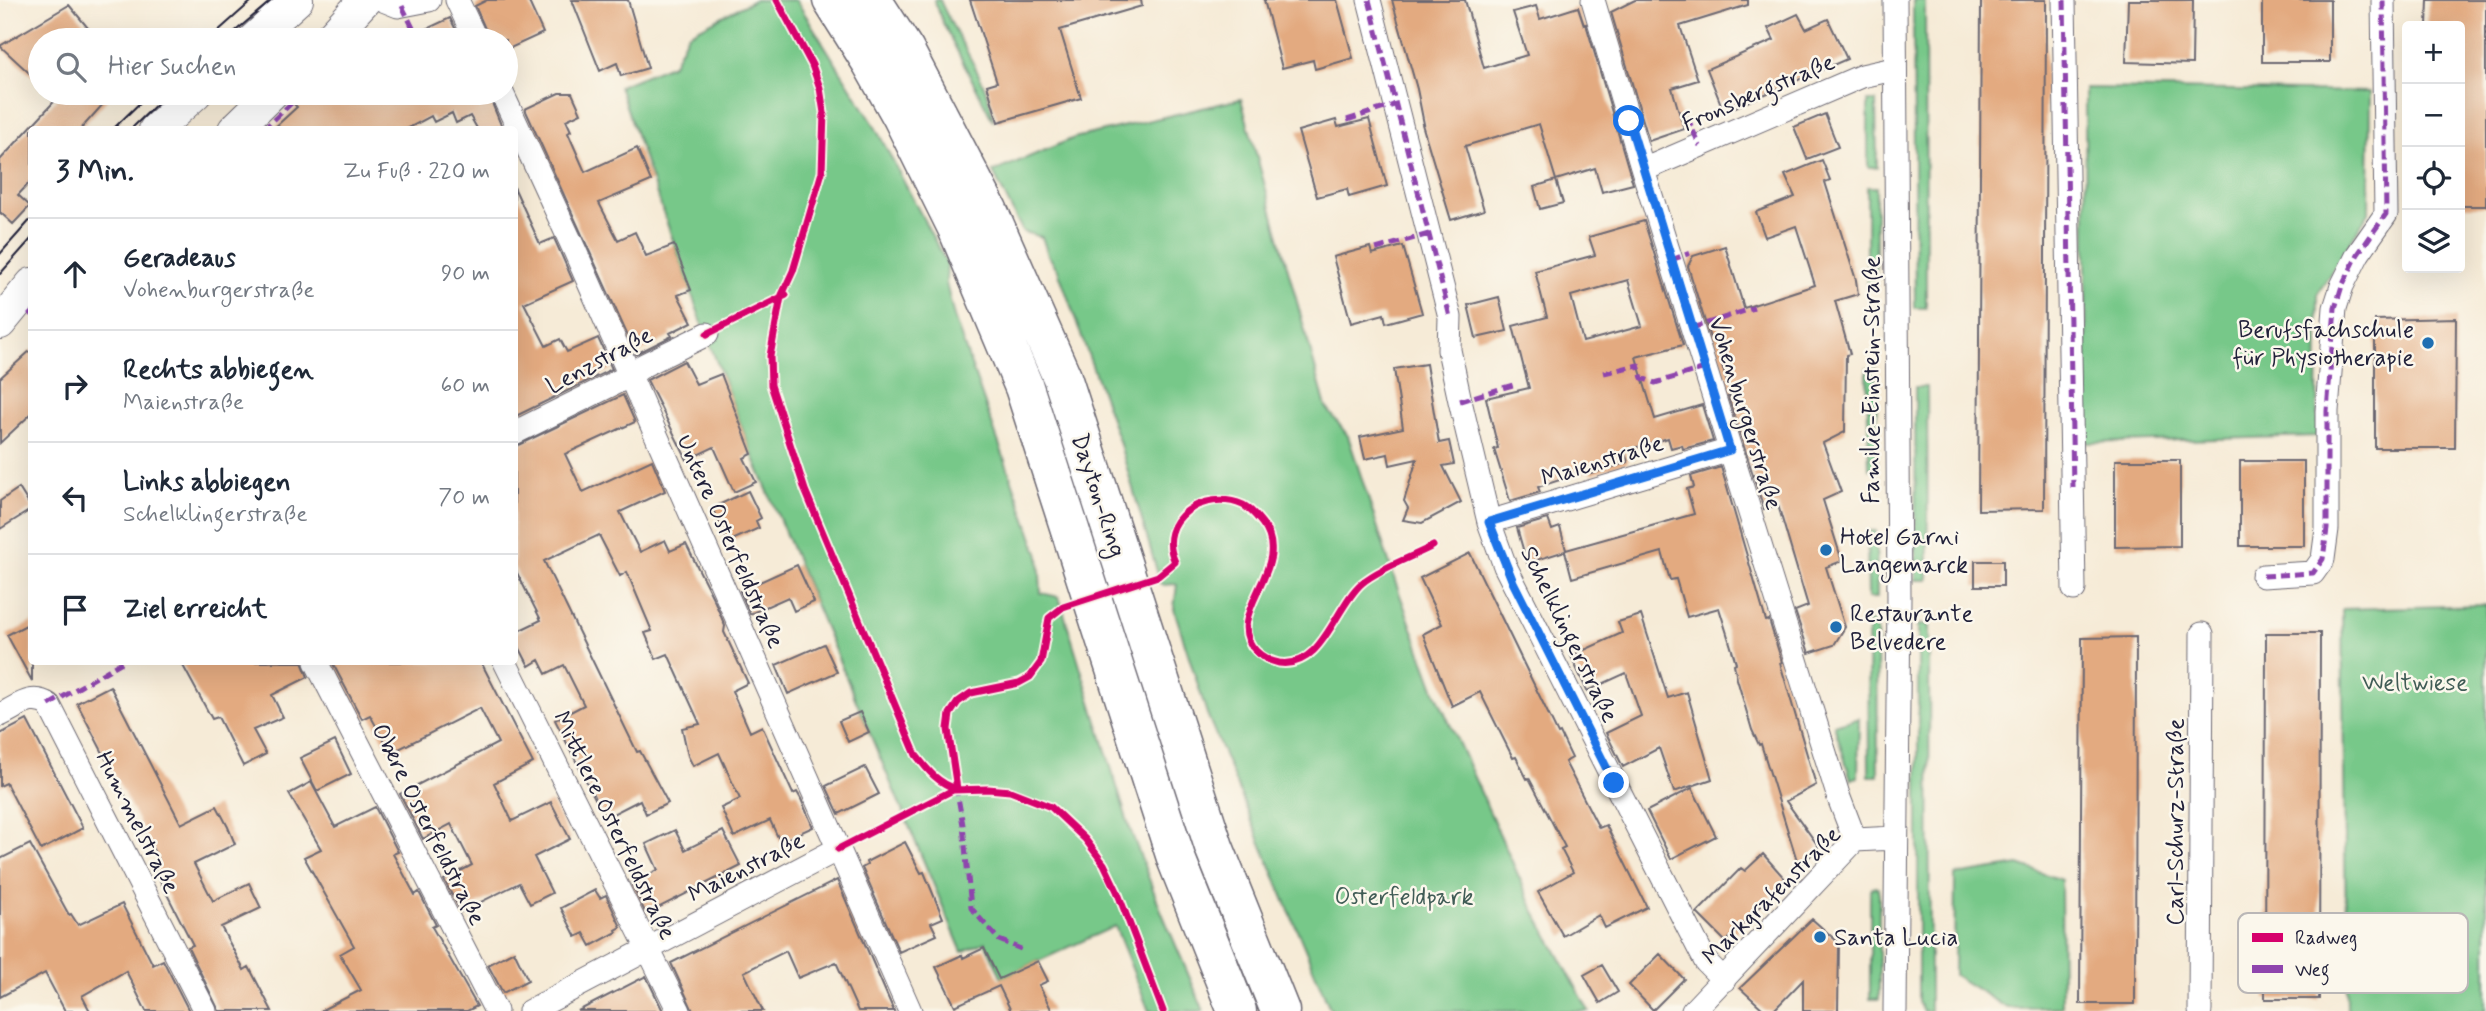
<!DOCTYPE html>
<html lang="de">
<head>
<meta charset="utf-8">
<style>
  body { margin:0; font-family:Mynerve,sans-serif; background:#f6f6f7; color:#1f2937 }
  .controls { position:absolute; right:21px; top:21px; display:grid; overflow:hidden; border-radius:7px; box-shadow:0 7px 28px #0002 }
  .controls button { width:63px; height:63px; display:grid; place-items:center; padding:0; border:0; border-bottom:2px solid #e0e1e3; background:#fff; color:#1f2937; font:35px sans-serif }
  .stop { position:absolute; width:21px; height:21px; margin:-16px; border:5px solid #1a73e8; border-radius:50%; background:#fff }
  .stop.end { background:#1a73e8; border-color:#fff; box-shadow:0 2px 7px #0008 }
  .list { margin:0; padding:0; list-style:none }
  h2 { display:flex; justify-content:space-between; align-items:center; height:91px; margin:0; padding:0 28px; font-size:30px }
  h2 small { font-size:23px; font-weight:400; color:#747a83 }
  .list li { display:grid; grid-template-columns:46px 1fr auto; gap:21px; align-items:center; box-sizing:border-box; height:112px; padding:0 28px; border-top:2px solid #e0e1e3 }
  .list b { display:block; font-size:26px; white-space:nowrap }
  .list p { margin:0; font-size:23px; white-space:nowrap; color:#747a83 }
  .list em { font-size:23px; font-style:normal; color:#747a83 }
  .icon { flex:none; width:38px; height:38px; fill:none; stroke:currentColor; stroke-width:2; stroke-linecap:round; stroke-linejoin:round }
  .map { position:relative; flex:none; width:2486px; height:1011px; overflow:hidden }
  .search { position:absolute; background:#fff; box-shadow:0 7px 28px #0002; left:28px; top:28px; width:490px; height:77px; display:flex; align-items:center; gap:18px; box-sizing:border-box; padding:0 24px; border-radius:38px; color:#747a83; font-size:26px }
  .panel { position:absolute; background:#fff; box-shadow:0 7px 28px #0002; left:28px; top:126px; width:490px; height:539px; border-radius:7px }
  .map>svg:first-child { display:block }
  .green { fill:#77c889; stroke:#4c7562; stroke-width:2 }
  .building { fill:#e3aa80; fill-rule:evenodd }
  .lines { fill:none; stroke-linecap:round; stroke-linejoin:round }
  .street-casing { stroke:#6c6872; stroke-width:25 }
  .secondary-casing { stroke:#6c6872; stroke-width:34 }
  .highway-casing { stroke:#6c6872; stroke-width:41 }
  .street { stroke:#fff; stroke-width:23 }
  .secondary { stroke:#fff; stroke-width:32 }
  .highway { stroke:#fff; stroke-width:38 }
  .tram { stroke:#22223b; stroke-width:2 }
  .quiet { stroke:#8e44ad; stroke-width:5; stroke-dasharray:10 5; stroke-linecap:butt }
  .cycleway-casing { stroke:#fbf7ec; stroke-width:11 }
  .cycleway { stroke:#d6006c; stroke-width:7 }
  .route { stroke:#1a73e8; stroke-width:9 }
  .poi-dot { fill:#1f6fb2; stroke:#fbf7ec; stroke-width:2.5 }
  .labels { text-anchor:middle; stroke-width:5; stroke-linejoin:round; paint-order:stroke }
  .street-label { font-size:24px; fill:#22223b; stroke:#fbf7ec }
  .poi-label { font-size:24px; fill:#22223b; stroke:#fbf7ec; text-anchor:start }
  .park-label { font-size:24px; fill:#405c56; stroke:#fbf7ec }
  .key { fill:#fbf7ec; stroke:#bab7b7; stroke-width:2 }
  .key-label { font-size:19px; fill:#22223b }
</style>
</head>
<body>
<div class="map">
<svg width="2486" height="1011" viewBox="0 0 2486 1011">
  <rect width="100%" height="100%" fill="#fbf7ec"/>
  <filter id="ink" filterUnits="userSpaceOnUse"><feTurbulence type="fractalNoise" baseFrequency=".0143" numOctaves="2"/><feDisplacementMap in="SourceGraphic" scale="14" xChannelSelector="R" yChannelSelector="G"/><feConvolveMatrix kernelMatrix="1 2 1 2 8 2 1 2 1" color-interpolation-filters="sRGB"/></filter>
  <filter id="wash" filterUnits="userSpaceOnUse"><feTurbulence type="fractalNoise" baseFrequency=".00686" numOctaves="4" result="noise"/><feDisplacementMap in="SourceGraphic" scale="28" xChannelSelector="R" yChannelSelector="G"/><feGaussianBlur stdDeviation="1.57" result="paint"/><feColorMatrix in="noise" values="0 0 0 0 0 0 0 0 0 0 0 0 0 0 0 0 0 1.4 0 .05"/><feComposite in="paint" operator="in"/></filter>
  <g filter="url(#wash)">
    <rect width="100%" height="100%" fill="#f6ebd7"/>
    <path class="green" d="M754,0H796L873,123L947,264L946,283L954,317L1039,556L1041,593L1059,597L1129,826L1162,913L1204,1011H1149L1115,926L1002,978L985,942L962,952L752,454L703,326L619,86L673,64L688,34Z
      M934,0H940C954,35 992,85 993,121L942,21Z
      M1913,0H1925L1926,308H1915Z
      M2085,88L2370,92L2369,212L2318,293L2317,436L2087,443Z
      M1241,99L1326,407L1348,436L1396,584L1435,691L1533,908L1589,1011H1331L1207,714L1174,609L1177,584L1161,585L1119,441L1058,270L1048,255L1042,237L1023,232L993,172L1074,138Z
      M1868,101H1876L1877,167H1868Z
      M1867,187H1876V284H1867Z
      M1876,368L1877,468L1869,469L1867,369Z
      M1915,387H1927L1928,580H1916Z
      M1867,531H1876L1877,598H1868Z
      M2486,605V1011H2347L2342,609Z
      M1868,622H1877L1878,776H1869Z
      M1918,625H1929L1930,1011H1923L1918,1002Z
      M1859,718L1858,777L1851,779L1834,725Z
      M2019,865L2061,880L2062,1007L2007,1008L1954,975L1955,875Z
      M1875,887L1879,889V999H1870V889Z"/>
    <g id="blocks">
      <path class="building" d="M487,0H528L543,33L506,50V40H490L475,6Z
        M572,0H628L648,68L621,76L617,63L600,71Z
        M970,0H1141L1142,6L1060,30L1081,98L998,122L987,85L997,82Z
        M1264,0H1337L1353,58L1315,69L1313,60L1282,68Z
        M1392,0H1465L1484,68L1527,55L1513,12L1536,6L1540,19L1578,7L1584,25L1586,24L1633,184L1602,192L1595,168L1556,180L1539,124L1465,146L1484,210L1451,220L1422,124H1424L1417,89Z
        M1635,0H1748V5L1680,26L1698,80L1672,88L1684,129L1649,141L1611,12Z
        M1981,0H2046L2044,509L1978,510Z
        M2128,0H2193L2192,64L2126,62Z
        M2262,0H2330V62H2262Z
        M2428,0H2486V206H2460V26H2427Z
        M69,5L98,40H40V83L0,46Z
        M1798,14L1806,29L1828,19L1847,59L1724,112L1707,69L1774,40L1768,28Z
        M450,18L461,40H403Z
        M62,93H113L80,130H32V180L18,195L30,206L13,224L1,213L0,215V160Z
        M290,93H488L503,130H478L470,116L456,123L452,113L434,122L431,116L405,130H272L297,107L289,99Z
        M559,93H572L581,113L566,120L571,131L568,133L585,172L637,148L651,181L599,203L618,240L635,232L646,256L674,245L691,290L678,295L692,322L670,333L672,336L636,354L525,109Z
        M1825,114L1838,147L1807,159L1794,127Z
        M1369,119L1387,186L1349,197L1347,189L1317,197L1298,131L1336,120L1338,127Z
        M1822,160L1830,180L1825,182L1856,280L1858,294L1835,301L1850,354L1846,355L1845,432L1823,443L1841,492L1823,500L1842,561L1826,567L1845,627L1834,645L1809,653L1795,611L1808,606L1778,505L1764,509L1728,397L1731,396L1714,337L1710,338L1688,266L1693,256L1725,246L1744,308L1815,285L1796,226L1765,237L1756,212L1795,197L1785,175Z
        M1556,180L1563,203L1540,209L1534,187Z
        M514,187L540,244L554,238L573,281L524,303L546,346L560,339L567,352L598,338L612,369L514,417Z
        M1644,221L1683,345L1636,357L1655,419L1702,405L1713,441L1683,449L1682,445L1671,448L1668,438L1624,451L1628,462L1591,474L1590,470L1538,487L1540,492L1510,501L1494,449L1498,448L1486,398L1529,388L1513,326L1547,317L1535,271L1595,255L1589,237ZM1628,280L1642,326L1583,342L1571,296Z
        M1403,246L1422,313L1386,323L1384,314L1351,323L1333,257L1370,247L1372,254Z
        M1499,297L1507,331L1476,338L1468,305Z
        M2456,318L2455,448H2375V320Z
        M32,349V413L0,443V378Z
        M684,361L696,384L721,374L752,454L744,458L756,482L734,492L714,447L687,460L647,380Z
        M1426,364L1439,443L1449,441L1454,464L1443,466L1461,502L1422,523L1403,520L1408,508L1404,501L1417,459L1390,465L1388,454L1365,459L1360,437L1403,428L1394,369Z
        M623,395L635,422L565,454L583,492L652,460L665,491L620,512L640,552L665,540L670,551L686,544L715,602L725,626L724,632L748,683L732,691L750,732L762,726L793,794L797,792L801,799L813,827L780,842L770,820L734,837L721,808L740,799L719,753L693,766L688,756L682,728L700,724L668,654L656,659L645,633L652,631L627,572L620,576L599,535L544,561L637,752L640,751L668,803L646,814L640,800L605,818L555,720L584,705L564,665L546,674L539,660L529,666L514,637V633L541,620L514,567V447Z
        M2115,460H2180V546L2115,547Z
        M2240,461H2304V546H2240Z
        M1721,467L1766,621L1769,620L1782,662L1780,663L1816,785L1786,801L1819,847L1799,867L1761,744L1759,745L1752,730L1737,679L1734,664L1736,663L1719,608L1687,617L1676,579L1670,580L1662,552L1572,578L1565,551L1527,563L1517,528L1548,519L1552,530L1560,527L1566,550L1694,514L1687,489L1694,487L1691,476Z
        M19,488L32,509L0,529V501Z
        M748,491L761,518L756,521L759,528L728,542L712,508Z
        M1470,553L1558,734L1560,733L1572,758L1565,762L1599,828L1606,825L1647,907L1605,928L1599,915L1563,936L1538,892L1573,872L1561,849L1565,847L1529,778L1527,779L1516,757L1513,758L1480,692L1452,706L1423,634L1442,624L1420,578Z
        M1975,561H2003V586H1975Z
        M797,565L814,602L794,611L788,597L750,614L740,591Z
        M1641,615L1668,698L1687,692L1712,779L1674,792L1659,748L1623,767L1606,733L1641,716L1626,673L1587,691L1571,656L1622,633L1618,622Z
        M32,622V681L7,635Z
        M2266,633H2320L2319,999H2265Z
        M2136,637L2135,1004H2080L2082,638Z
        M824,644L837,672L788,694L776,665Z
        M181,662H302L308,677L272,695L283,717L253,730L266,754L243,766L218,717L212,719Z
        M332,662H481L533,763L494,783L512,821L551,802L570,839L534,857L552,893L530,904L519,883L461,912L444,880L472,865L451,824L423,839L400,794L498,743L480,708L391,753L370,715L362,719Z
        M110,686L181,824L217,806L228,827L235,844L194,864L213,901L249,883L261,908L221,927L244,970L249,967L272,1011H219L188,947L193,945L152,865L159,861L77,703Z
        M860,712L869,732L848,742L839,721Z
        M27,720L83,828L41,850L6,783L0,786V734Z
        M335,741L351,774L317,791L300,758Z
        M865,767L879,794L839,814L826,786Z
        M311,782L335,827L375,807L398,852L393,854L415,895L419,892L436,925L432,927L477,1006L467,1011H320L361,990L340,954L354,946L304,857L321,849L289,794Z
        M1692,788L1716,836L1671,859L1647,811Z
        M675,830L685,850L723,831L741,866L646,914L631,883L658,870L646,844Z
        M905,842L921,873L924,872L943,918L931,923L937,935L899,952L862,868L867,865L866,862Z
        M30,844L69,915L71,914L78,925L122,904L153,965L163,960L189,1011H146L126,971L82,996L90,1011H65L45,973L0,997V859Z
        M1763,854L1786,880L1726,942L1697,913L1741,868L1745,871Z
        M837,880L894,1011H858L836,962L798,978L786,951L744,972L763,1011H693L671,963Z
        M595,890L600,898L606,895L621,927L616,930L617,932L591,946L584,933L576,937L561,908Z
        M1812,919L1839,943L1838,1011H1803V980L1773,1011H1765L1740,988Z
        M984,948L999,979L1038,961L1048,981L1039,985L1052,1011H1011L999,986L955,1006L936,967L962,955L963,958Z
        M514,951L528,980L503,993L488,965Z
        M1660,954L1684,979L1653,1010L1629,985Z
        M1602,965L1618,992L1600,1003L1584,975Z
        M646,976L663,1011H578Z"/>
    </g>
  </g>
  <g filter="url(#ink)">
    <use href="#blocks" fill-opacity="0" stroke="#6c6872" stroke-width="2"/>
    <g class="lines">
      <g class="street-casing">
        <path id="street" d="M383,0L398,6L429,0
          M457,0L476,40
          M1369,0L1450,317L1449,350L1460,401L1489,522L1505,566L1687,925L1706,962L1724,980
          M1593,0L1643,170L1839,798L1855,840
          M2064,0L2074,589
          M502,93L575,251L910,1011
          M1643,170L1862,76L1894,69
          M514,433L629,376L644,365L707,334
          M1489,522L1730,450
          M2263,576L2313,573L2323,559L2327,529V411L2335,308L2342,286L2358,254L2386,214L2383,0
          M316,662L496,1011
          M505,662L679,1011
          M0,715C18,707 31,693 49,705L205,1011
          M530,1011L838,849
          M1693,1011L1855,840L1895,838
          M1895,1011L1899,597L1895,0
          M2200,1011L2202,634"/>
      </g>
      <g class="secondary-casing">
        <path id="secondary" d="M253,40L297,0
          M328,40L365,0
          M155,130L196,93
          M234,130L272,93
          M0,323L32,284"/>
      </g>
      <g class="highway-casing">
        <path id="highway" d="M832,0L871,62L902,117L957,228L1024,387L1177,861L1237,1011
          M872,0L905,51L988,210L1062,377L1214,847L1280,1011"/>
      </g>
      <use href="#street" class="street"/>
      <use href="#secondary" class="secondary"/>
      <use href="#highway" class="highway"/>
      <path class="tram" d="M208,40L253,0
        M225,40L272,0
        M112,130L150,93
        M130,130L168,93
        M0,254L32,218
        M0,274L32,238"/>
      <path class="quiet" d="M1369,0L1450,317
        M2064,0L2073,488
        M402,6L419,40
        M394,40L414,30
        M1687,117L1700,146
        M1347,120L1394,105
        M263,130L302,93
        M1376,249L1429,234
        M1671,260L1690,253
        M29,312L32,315
        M1692,328L1754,308
        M1604,373L1638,365L1642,378L1655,383L1705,368
        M1460,401L1516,384
        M2263,576L2313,573L2323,559L2327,529V411L2335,308L2342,286L2358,254L2386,214L2383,0
        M49,705L122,662
        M956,786L963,825L971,908L999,940L1021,949"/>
      <g class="cycleway-casing">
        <path id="cycleway" d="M777,0L812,65L820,88L824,113L822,172L793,271L781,297L770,356L771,385L805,490L916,755C928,771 938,783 957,789
          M707,334L786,295
          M957,789L948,729L950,714L958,702L971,693L1019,683L1030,677L1041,662L1049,618L1063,607L1158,576L1175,562C1155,519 1205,488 1243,505C1251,509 1257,517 1262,523C1297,567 1220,614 1256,651C1262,657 1270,661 1279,663C1323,669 1335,606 1362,583C1380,568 1412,557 1433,546
          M838,849L953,790L988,789L1010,791L1051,807L1085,839L1104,864L1117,891L1163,1011"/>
      </g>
      <use href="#cycleway" class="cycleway"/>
    </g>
  </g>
  <g class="lines" filter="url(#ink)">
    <path class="route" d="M1614,783L1513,582L1489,522L1730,450L1629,121"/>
  </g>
  <g class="poi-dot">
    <circle cx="2428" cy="343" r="7"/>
    <circle cx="1826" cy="550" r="7"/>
    <circle cx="1836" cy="627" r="7"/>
    <circle cx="1820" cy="937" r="7"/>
  </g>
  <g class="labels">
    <g class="street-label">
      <text transform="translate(1758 92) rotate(-23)" y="8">Fronsbergstraße</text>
      <text transform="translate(599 360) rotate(-28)" y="8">Lenzstraße</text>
      <text transform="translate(1871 380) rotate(-90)" y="8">Familie-Einstein-Straße</text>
      <text transform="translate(1746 413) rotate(73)" y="8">Vohenburgerstraße</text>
      <text transform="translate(1602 460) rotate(-17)" y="8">Maienstraße</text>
      <text transform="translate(1099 495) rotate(72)" y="8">Dayton-Ring</text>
      <text transform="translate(731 541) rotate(66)" y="8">Untere Osterfeldstraße</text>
      <text transform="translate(1570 634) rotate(64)" y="8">Schelklingerstraße</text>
      <text transform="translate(138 822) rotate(63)" y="8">Hummelstraße</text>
      <text transform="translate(2175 822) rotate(-90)" y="8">Carl-Schurz-Straße</text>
      <text transform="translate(429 824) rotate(63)" y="8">Obere Osterfeldstraße</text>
      <text transform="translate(615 825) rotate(64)" y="8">Mittlere Osterfeldstraße</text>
      <text transform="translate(746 867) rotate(-27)" y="8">Maienstraße</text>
      <text transform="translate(1771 895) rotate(-45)" y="8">Markgrafenstraße</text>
    </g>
    <g class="poi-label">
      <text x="2414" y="337" text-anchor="end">Berufsfachschule<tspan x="2414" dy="28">für Physiotherapie</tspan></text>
      <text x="1840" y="544">Hotel Garni<tspan x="1840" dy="28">Langemarck</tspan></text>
      <text x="1850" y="621">Restaurante<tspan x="1850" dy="28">Belvedere</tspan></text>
      <text x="1834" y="945">Santa Lucia</text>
    </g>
    <g class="park-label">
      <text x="2415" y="690">Weltwiese</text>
      <text x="1404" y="904">Osterfeldpark</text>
    </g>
  </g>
  <rect x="2238" y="913" width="230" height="80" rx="10" class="key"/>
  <rect x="2252" y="933" width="31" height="9" fill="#d6006c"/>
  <rect x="2252" y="965" width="31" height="8" fill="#8e44ad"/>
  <g class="key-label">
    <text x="2295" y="944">Radweg</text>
    <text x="2295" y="976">Weg</text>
  </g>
</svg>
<div class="controls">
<button>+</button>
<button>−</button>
<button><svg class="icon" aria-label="locate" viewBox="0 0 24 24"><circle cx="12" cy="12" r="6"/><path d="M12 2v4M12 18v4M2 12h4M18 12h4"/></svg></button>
<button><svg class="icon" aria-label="layers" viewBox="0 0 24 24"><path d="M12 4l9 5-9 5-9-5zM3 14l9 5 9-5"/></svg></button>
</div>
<div class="stop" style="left:1629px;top:121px"></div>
<div class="stop end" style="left:1614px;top:783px"></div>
<div class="search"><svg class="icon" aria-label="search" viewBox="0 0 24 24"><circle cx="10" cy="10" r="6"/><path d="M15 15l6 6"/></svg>Hier suchen</div>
<section class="panel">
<h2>3 Min.<small>Zu Fuß · 220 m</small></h2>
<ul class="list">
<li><svg class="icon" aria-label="ahead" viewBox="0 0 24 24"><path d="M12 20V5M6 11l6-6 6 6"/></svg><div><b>Geradeaus</b><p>Vohenburgerstraße</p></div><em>90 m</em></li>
<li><svg class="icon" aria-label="right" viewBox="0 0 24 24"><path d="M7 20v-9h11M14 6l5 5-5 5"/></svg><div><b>Rechts abbiegen</b><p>Maienstraße</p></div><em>60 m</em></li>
<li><svg class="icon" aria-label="left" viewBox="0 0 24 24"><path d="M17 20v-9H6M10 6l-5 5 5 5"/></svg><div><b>Links abbiegen</b><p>Schelklingerstraße</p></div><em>70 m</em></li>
<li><svg class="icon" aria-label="arrive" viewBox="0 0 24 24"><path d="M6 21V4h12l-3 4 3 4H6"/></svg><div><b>Ziel erreicht</b></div></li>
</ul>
</section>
</div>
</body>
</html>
